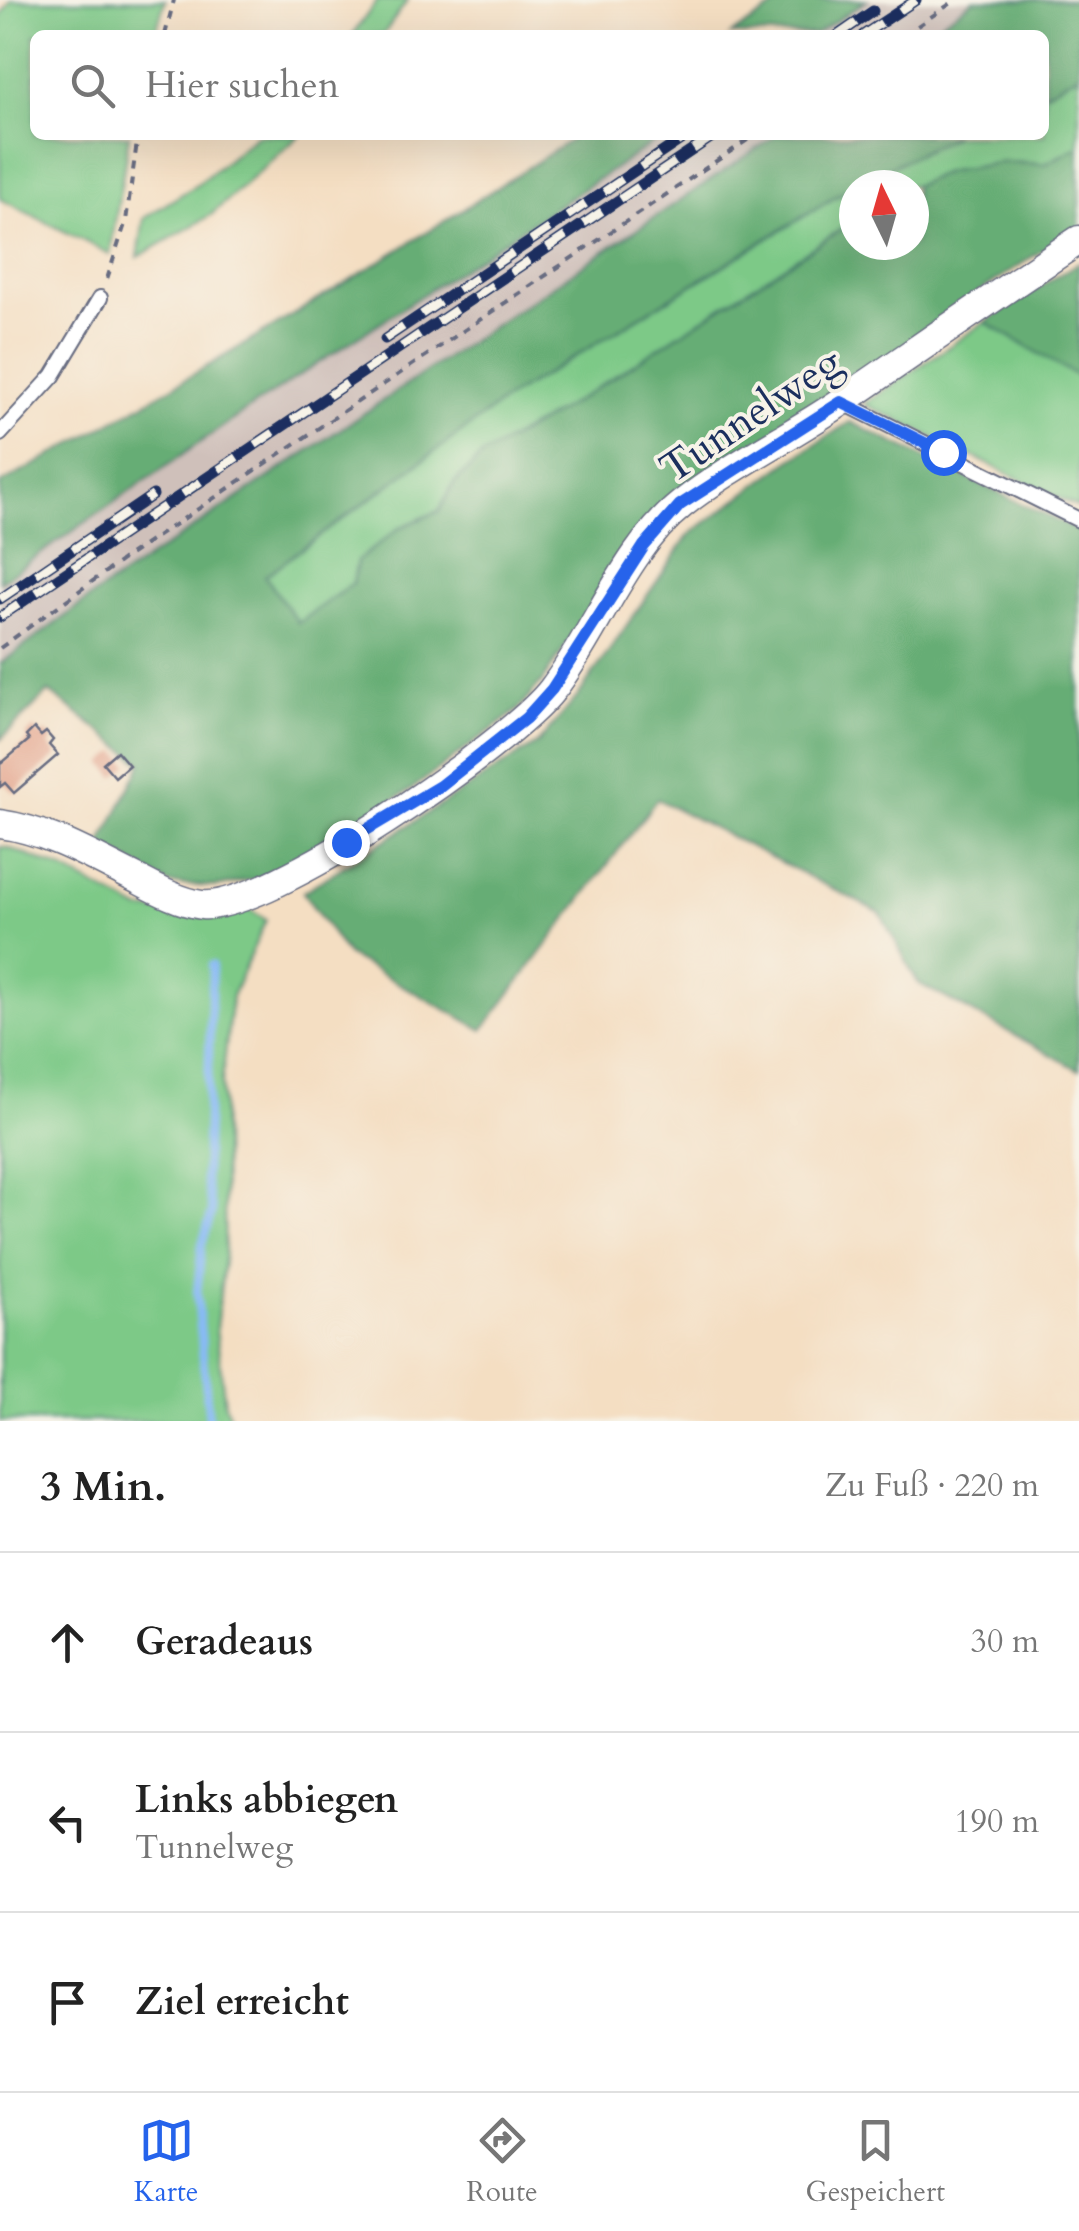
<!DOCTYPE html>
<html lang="de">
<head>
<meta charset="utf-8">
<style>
  body { margin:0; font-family:Cardo,serif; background:#f2f2f2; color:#222 }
  .compass { position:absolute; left:839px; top:170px; width:90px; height:90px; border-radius:50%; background:#fff; box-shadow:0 10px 40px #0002; rotate:355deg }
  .stop { position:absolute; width:30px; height:30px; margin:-22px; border:8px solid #2563eb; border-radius:50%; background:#fff }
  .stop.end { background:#2563eb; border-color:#fff; box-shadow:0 2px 10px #0008 }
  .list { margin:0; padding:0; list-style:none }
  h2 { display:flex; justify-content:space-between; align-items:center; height:130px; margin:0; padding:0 40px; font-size:42px }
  h2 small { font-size:32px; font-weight:400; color:#767676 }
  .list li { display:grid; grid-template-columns:65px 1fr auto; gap:30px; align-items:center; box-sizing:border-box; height:180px; padding:0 40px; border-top:2px solid #e0e0e0 }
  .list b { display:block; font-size:38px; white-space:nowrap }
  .list p { margin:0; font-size:32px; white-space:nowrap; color:#767676 }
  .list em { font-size:32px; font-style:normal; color:#767676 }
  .icon { flex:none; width:55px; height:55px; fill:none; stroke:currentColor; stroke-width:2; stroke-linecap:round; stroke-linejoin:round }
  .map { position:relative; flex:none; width:1079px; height:1421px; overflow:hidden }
  .search { position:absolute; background:#fff; box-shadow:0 10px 40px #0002; left:30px; right:30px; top:30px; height:110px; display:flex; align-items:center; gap:25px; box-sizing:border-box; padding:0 35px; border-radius:15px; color:#767676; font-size:38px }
  .sheet { height:670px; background:#fff }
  nav { display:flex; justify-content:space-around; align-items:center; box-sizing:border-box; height:140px; border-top:2px solid #e0e0e0; background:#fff; font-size:28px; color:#767676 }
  nav a { display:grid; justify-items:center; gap:5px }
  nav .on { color:#2563eb }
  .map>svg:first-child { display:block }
  .industrial { fill:#cfc0ba }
  .green { fill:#7dc987; stroke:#4c7c72; stroke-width:2.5 }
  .forest { fill:#66ad74; stroke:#406e69; stroke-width:2.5 }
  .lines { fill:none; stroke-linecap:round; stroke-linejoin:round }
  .stream { stroke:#88baf5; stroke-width:8 }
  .building { fill:#e1967b }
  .service-casing { stroke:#676c81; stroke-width:18 }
  .minor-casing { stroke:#676c81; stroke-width:31 }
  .path { stroke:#676c81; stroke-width:4; stroke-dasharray:8 8; stroke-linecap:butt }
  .service { stroke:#fff; stroke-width:14 }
  .minor { stroke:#fff; stroke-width:28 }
  .rail-casing { stroke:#1b2f5e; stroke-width:11 }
  .rail { stroke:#f7f3e8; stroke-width:8; stroke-dasharray:22; stroke-linecap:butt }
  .route { stroke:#2563eb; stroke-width:12 }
  .labels { text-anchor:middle; stroke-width:8; stroke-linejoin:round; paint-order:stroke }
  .street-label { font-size:42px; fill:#1b2f5e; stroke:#f7f3e8 }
</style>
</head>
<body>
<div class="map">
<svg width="1079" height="1421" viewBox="0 0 1079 1421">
  <rect width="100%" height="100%" fill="#f7f3e8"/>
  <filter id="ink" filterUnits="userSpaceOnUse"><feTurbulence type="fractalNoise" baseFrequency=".01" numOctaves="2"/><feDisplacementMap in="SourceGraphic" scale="20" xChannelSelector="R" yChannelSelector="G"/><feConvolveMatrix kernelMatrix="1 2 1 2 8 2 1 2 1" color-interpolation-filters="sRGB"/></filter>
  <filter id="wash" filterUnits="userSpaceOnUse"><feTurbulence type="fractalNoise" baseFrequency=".0048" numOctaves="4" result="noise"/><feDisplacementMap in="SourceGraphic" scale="40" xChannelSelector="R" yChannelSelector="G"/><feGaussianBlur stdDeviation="2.25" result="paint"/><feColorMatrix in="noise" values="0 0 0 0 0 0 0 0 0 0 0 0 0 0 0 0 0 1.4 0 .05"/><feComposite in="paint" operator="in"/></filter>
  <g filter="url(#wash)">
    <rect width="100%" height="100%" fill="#f4dec2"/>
    <path class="industrial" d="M867,0H974L923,35H815Z
      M665,135H777L97,593L0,664V582L238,416Z"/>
    <path class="green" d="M11,0H165L155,35H35V135H129L110,254L0,199V17Z
      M378,0H408L383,35H352Z
      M1079,74V146L1045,164L1003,162L945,172L914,186L856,185L956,135H1044V93Z
      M257,135H300L211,215L138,257L144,218L198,184Z
      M854,186V221L578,400L482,456L454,483L439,511L399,528L353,583L298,623L264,576L509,397Z
      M985,322L1079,377V508L864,404Z
      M0,847H7L62,869L140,910L208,915L246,907L266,920L232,996L222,1081L225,1252L216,1328L225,1405L232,1421H0Z"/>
    <path class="forest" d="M785,0H867L815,35H731Z
      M974,0H1079V73L1044,93V35H923Z
      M578,135H665L238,416L0,582V484C198,376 390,258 578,135Z
      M777,135H956L854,185L509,397L265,576L298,623L353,583L357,561L399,528L439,511L454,483L482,456L578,400L854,221V245H914V186L945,172L1003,162L1045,164L1079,146V226L955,308L620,564L542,682L518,710L412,789L262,878L216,887L169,884L101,845L142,763L49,692L0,740V664L97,593Z
      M1079,262V377L985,322Z
      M850,422L1079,531V1070L918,983L880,913L657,799L483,1030L347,955L303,892L538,743L578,696L689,535L786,463Z"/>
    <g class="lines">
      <path class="stream" d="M209,1421L197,1293L202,1244L212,1212L205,1179L212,965"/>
    </g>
    <g id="blocks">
      <path class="building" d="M34,728L41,736L46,732L53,740L49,745L58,755L14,793L5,783L0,787V760L2,763L29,740L26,736Z
        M117,751L129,765L115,777L103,763Z"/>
    </g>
  </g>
  <g filter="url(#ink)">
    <use href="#blocks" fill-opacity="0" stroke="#676c81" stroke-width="2.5"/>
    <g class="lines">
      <g class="service-casing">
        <path id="service" d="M842,402L1079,520
          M0,434L53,376L100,298"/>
      </g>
      <g class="minor-casing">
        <path id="minor" d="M0,824C51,831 94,858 139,880C158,890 180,902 202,905C268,911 510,744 552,690C596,633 625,549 682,504C730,466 790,437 841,402C920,348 999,293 1079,240"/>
      </g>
      <path class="path" d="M165,35L174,0
        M904,35L956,0
        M107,279L126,221L138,135
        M0,648L122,560L755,135"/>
      <use href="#service" class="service"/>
      <use href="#minor" class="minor"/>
      <g class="rail-casing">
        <path id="rail" d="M838,35L873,11
          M863,35L916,0
          M385,339L688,135
          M0,599L153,495
          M0,617L715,135"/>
      </g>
      <use href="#rail" class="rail"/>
    </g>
  </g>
  <g class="lines" filter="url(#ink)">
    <path class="route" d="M346,842L440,786L526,718L552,689L644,546L680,505L841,402L943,452"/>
  </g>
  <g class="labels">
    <g class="street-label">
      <text transform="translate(750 414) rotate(-34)" y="15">Tunnelweg</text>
    </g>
  </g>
</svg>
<svg class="compass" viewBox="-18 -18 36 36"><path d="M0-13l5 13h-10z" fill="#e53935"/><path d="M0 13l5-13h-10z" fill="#767676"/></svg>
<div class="stop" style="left:943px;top:452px"></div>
<div class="stop end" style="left:346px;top:842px"></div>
<div class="search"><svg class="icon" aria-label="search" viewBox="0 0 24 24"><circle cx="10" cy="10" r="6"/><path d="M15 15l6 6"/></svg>Hier suchen</div>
</div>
<section class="sheet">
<h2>3 Min.<small>Zu Fuß · 220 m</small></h2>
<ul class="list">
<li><svg class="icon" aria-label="ahead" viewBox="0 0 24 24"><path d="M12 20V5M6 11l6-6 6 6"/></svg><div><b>Geradeaus</b></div><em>30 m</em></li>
<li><svg class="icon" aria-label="left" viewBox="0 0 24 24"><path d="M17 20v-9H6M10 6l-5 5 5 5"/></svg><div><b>Links abbiegen</b><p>Tunnelweg</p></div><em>190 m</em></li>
<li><svg class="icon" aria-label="arrive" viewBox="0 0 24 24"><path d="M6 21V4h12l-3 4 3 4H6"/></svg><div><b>Ziel erreicht</b></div></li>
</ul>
</section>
<nav>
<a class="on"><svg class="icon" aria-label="map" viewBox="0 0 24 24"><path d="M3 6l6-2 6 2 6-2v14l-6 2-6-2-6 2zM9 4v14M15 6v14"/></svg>Karte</a>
<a><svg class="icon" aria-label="directions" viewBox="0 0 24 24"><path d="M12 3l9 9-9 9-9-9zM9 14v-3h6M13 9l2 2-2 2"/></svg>Route</a>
<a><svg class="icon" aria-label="saved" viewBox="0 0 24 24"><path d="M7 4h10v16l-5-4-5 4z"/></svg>Gespeichert</a>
</nav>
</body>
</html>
